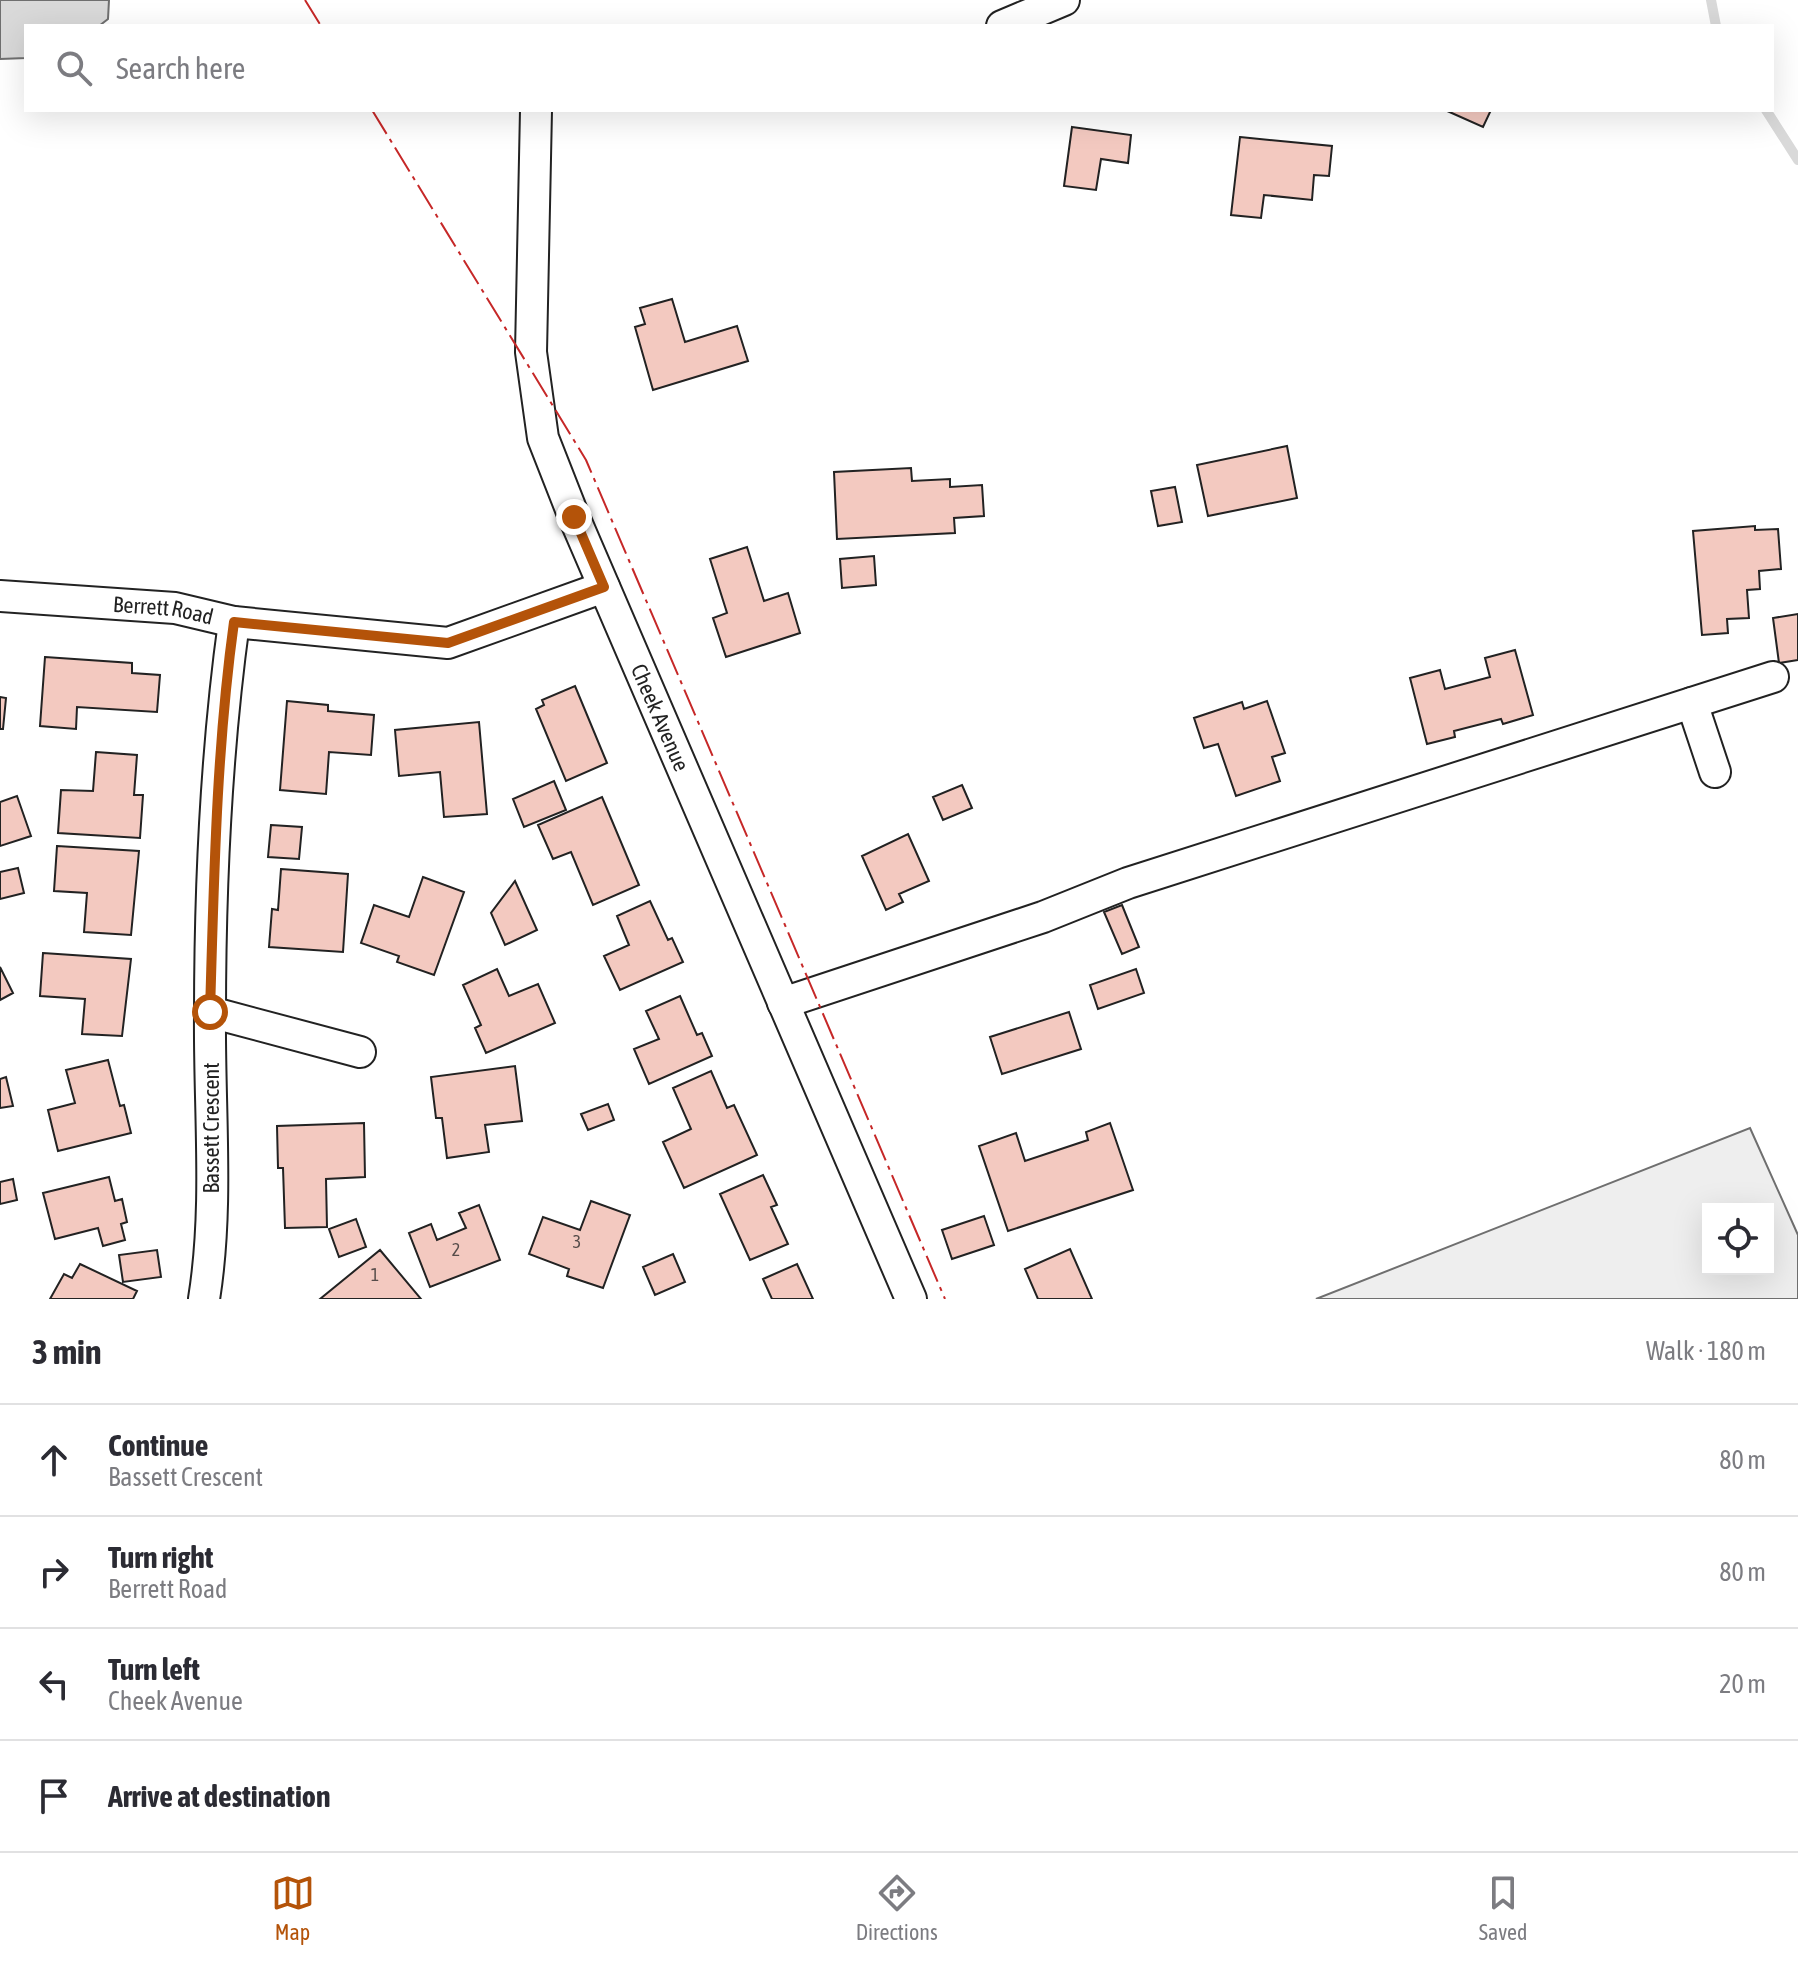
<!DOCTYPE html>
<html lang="en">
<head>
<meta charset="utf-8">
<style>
  body { margin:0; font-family:"Asap Condensed",sans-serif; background:#f7f7f7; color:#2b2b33 }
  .controls { position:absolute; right:24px; bottom:24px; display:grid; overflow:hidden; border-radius:0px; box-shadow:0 8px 32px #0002 }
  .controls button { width:72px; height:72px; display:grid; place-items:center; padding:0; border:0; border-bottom:2px solid #e1e1e2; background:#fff; color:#2b2b33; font:40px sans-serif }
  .stop { position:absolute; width:24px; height:24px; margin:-18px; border:6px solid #b45309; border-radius:50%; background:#fff }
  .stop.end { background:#b45309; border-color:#fff; box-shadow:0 2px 8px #0008 }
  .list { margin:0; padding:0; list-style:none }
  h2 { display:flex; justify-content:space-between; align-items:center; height:104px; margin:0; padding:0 32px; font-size:34px }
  h2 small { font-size:26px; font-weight:400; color:#7c7c81 }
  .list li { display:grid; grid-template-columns:52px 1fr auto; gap:24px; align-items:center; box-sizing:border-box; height:112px; padding:0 32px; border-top:2px solid #e1e1e2 }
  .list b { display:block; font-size:30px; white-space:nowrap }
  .list p { margin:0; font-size:26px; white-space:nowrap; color:#7c7c81 }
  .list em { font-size:26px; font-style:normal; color:#7c7c81 }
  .icon { flex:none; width:44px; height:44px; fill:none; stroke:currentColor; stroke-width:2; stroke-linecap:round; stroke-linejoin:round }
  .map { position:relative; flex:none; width:1798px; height:1299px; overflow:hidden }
  .search { position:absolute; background:#fff; box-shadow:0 8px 32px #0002; left:24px; right:24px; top:24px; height:88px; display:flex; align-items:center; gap:20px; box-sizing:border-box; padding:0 28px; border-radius:0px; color:#7c7c81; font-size:30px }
  .sheet { height:552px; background:#fff }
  nav { display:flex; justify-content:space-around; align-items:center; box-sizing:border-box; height:112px; border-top:2px solid #e1e1e2; background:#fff; font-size:22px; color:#7c7c81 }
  nav a { display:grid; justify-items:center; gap:4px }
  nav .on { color:#b45309 }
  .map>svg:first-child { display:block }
  .green { fill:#eee; stroke:#6f6f6f; stroke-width:2; fill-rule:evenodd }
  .water { fill:#d9d9d9; stroke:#6f6f6f; stroke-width:2 }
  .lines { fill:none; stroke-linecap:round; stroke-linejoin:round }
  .stream { stroke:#d9d9d9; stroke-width:10 }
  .building { fill:#f3c9c0; stroke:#222; stroke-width:2 }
  .street-casing { stroke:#222; stroke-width:34 }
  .street { stroke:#fff; stroke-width:30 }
  .power { stroke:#c62828; stroke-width:2; stroke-dasharray:28 6 4 6; stroke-linecap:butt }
  .route { stroke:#b45309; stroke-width:10 }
  .labels { text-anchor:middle; stroke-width:6; stroke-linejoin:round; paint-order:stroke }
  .number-label { font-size:18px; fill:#564c4a }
  .street-label { font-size:22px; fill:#222; stroke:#fff }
</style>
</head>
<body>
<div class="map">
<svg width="1798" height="1299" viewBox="0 0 1798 1299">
  <rect width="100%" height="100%" fill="#fff"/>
  <path class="green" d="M1750,1128L1798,1235V1299H1316ZM1708,1209H1768V1269H1708Z"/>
  <path class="water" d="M0,0H109L108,19L99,26H26V58L0,59Z"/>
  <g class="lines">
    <path class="stream" d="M1711,0L1716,26
      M1766,110L1798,160"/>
  </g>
  <path class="building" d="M1445,110H1491L1483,127Z
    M1072,127L1131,135L1128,163L1101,159L1096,190L1064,186Z
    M1240,137L1332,146L1329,176L1314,175L1312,200L1264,195L1261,218L1231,215Z
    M672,299L685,342L737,326L748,361L653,390L635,327L645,324L640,308Z
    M1287,446L1297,498L1208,516L1197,465Z
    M911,468L912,481L950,479V487L982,485L984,516L954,518L955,533L837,539L834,472Z
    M1175,487L1182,522L1158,526L1151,491Z
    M1755,526V530L1778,529L1781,569L1759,571L1760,589L1747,590L1749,618L1727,619L1728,633L1702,635L1693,531Z
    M747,547L764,601L788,593L800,633L726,657L713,618L727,613L710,559Z
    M874,556L876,585L842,588L840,559Z
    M1798,614V660L1779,663L1773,618Z
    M1515,650L1533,715L1503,724L1501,719L1454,731L1455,737L1427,744L1410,678L1440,670L1445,689L1490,677L1485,658Z
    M45,657L132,663V673L160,675L157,712L77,707L76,729L40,726Z
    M575,686L607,763L566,781L536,709L544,705L542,700Z
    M0,697L6,698L3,729H0Z
    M287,701L328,705V711L374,715L371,755L329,752L326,794L280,790Z
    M1267,701L1285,753L1272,757L1280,781L1236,796L1218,744L1204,748L1194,718L1242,702L1244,709Z
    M479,722L487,814L444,817L440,772L399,776L395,730Z
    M96,752L137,755L134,795H143L140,838L58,833L61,790L93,791Z
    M554,781L566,810L524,827L513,799Z
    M962,785L972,808L943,820L933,797Z
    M17,796L31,836L0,846V802Z
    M602,797L639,885L593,905L571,852L553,859L538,825Z
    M271,825L302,827L299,859L268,857Z
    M908,834L929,881L899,894L903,902L886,910L862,856Z
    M57,846L139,851L131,935L84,932L87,893L54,891Z
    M18,868L24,893L0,899V872Z
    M281,869L348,874L343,952L269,947L272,909L278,910Z
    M423,877L464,892L434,975L397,962L399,956L361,943L374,905L409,917Z
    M515,881L537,930L505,945L491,913Z
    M650,901L668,940L672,938L683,962L620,990L604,956L629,945L617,916Z
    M1122,905L1139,947L1122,954L1104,912Z
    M43,953L131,959L122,1036L82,1034L85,999L40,996Z
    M0,967L13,993L0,1000Z
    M497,969L509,996L538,984L555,1023L486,1053L475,1028L481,1025L463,985Z
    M1136,969L1144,993L1098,1009L1090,985Z
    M680,996L697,1035L702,1033L712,1056L649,1084L634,1049L659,1039L646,1011Z
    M1069,1012L1081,1049L1002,1074L990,1037Z
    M108,1060L120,1106L124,1105L131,1133L58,1151L48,1110L75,1103L66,1070Z
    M515,1066L522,1121L485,1125L489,1152L447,1158L442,1118H436L431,1077Z
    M711,1071L727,1108L734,1105L757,1155L684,1188L663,1142L691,1129L673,1088Z
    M6,1077L13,1106L0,1108V1079Z
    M608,1104L614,1120L588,1130L581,1114Z
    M364,1123L365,1177L326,1179L327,1227L285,1228L283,1168H278L277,1126Z
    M1110,1123L1133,1190L1008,1231L979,1146L1016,1133L1025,1161L1088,1140L1086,1132Z
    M763,1175L777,1205L771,1207L788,1244L750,1260L720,1194Z
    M109,1177L115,1201L122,1199L127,1222L121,1224L125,1240L103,1246L98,1228L55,1239L43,1193Z
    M13,1179L17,1200L0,1204V1182Z
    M591,1201L630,1215L603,1288L567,1276L569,1269L529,1254L543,1217L580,1230Z
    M479,1205L500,1260L430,1287L409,1233L431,1224L437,1240L466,1228L459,1213Z
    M984,1216L994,1245L952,1259L942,1230Z
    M356,1219L366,1247L339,1257L329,1229Z
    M1070,1249L1092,1299H1038L1025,1269Z
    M157,1250L161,1277L123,1282L119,1255Z
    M380,1250L421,1299H320Z
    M673,1254L685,1282L655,1295L643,1267Z
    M80,1264L137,1291L133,1299H50L64,1274L72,1278Z
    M797,1264L813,1299H772L763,1279Z"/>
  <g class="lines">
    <g class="street-casing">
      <g id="street">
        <path d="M1002,26L1064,0"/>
        <path id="s1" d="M536,110L531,352L543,438L574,517L911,1299"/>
        <path id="s2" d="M0,596L175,608L234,622L448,643L604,587"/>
        <path d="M1692,703L1715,772"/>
        <path d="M783,1003L1043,917L1128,883L1773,677"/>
        <path d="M210,1012L360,1052"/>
        <path d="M204,1299C219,1206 209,1109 210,1015C210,884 216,752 234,622"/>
      </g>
    </g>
    <use href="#street" class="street"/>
    <path class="power" d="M305,0L321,26
      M372,110L586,460L945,1299"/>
  </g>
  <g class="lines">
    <path class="route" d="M210,1012C214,881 216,752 234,622L448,643L604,587L574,517"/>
  </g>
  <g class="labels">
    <g class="number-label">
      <text x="577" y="1248">3</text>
      <text x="456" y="1256">2</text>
      <text x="375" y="1281">1</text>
    </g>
    <g class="street-label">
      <text dy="8" stroke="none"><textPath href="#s2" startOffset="164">Berrett Road</textPath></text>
      <text dy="8" stroke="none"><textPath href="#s1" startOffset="632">Cheek Avenue</textPath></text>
      <text transform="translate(211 1128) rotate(-90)" y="8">Bassett Crescent</text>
    </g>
  </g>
</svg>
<div class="controls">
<button><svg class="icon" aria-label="locate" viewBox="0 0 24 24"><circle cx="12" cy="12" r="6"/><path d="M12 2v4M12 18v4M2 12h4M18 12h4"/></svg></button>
</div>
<div class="stop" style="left:210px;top:1012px"></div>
<div class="stop end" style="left:574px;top:517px"></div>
<div class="search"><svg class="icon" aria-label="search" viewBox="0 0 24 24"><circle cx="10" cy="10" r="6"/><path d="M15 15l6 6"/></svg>Search here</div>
</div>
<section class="sheet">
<h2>3 min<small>Walk · 180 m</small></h2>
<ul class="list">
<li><svg class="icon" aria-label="ahead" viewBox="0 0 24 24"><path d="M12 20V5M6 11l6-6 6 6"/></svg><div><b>Continue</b><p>Bassett Crescent</p></div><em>80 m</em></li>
<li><svg class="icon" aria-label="right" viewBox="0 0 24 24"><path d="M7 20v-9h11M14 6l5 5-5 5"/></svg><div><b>Turn right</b><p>Berrett Road</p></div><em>80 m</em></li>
<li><svg class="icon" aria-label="left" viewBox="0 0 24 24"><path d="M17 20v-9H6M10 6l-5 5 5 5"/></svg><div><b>Turn left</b><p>Cheek Avenue</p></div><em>20 m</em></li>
<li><svg class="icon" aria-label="arrive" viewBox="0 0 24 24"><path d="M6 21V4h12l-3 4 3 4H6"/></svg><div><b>Arrive at destination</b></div></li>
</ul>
</section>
<nav>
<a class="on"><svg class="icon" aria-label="map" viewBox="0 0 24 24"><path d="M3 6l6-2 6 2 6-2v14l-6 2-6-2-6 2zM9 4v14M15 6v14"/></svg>Map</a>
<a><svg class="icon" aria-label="directions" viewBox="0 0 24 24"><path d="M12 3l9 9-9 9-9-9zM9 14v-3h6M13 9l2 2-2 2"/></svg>Directions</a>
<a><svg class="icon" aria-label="saved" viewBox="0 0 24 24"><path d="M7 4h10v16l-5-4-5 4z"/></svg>Saved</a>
</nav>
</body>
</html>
